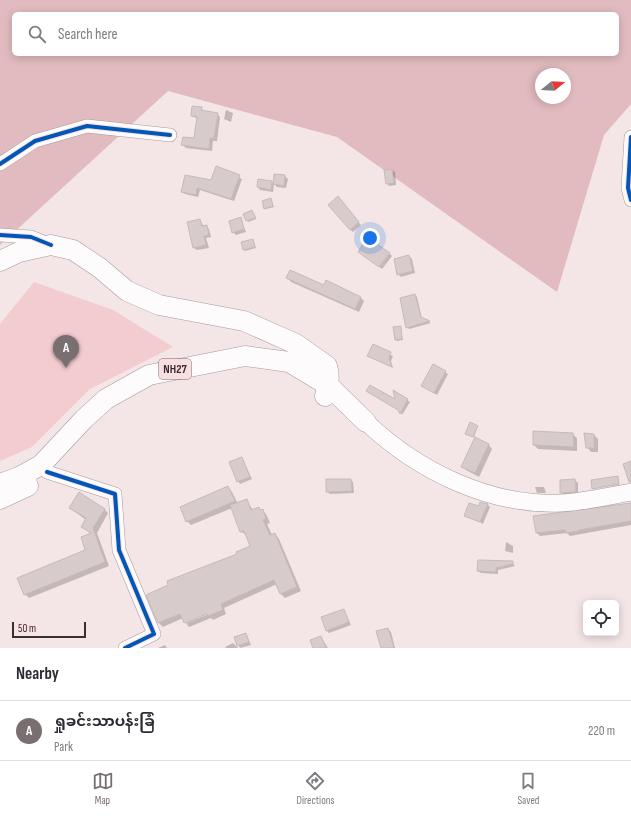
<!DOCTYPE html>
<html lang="en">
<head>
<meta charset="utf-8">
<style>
  body { margin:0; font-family:"Sofia Sans Condensed","Noto Sans Myanmar",sans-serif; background:#f2f2f3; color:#2b2b33 }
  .controls { position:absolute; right:12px; bottom:12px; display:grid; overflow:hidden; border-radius:6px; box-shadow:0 2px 10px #0003 }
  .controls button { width:36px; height:36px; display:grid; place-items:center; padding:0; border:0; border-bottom:1px solid #e1e1e2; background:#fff; color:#2b2b33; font:20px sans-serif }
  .compass { position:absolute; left:535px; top:68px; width:36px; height:36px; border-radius:50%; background:#fff; box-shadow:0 2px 10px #0003; rotate:72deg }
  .scale { position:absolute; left:12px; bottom:10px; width:74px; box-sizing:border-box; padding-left:4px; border:2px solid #392f30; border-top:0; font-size:11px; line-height:14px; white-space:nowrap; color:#392f30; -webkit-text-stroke:3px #fadfe1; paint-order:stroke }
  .you { position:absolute; left:370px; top:238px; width:14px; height:14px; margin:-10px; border:3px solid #fff; border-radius:50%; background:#1a73e8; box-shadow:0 0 0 6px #1a73e833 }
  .badge { display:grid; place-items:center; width:26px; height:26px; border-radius:50%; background:#7a6f70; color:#fff; font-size:13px; font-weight:700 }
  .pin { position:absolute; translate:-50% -33px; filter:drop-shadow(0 1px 2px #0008) }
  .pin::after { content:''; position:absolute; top:21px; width:14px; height:12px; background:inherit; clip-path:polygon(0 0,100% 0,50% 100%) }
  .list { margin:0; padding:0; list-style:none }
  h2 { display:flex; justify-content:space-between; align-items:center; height:52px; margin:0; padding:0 16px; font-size:17px }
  h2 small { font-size:13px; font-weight:400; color:#7c7c81 }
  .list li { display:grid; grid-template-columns:26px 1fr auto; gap:12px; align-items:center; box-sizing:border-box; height:60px; padding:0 16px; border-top:1px solid #e1e1e2 }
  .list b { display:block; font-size:15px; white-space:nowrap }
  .list p { margin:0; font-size:13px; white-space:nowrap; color:#7c7c81 }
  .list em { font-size:13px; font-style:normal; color:#7c7c81 }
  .icon { flex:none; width:22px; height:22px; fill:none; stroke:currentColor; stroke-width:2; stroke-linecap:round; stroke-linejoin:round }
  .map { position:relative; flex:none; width:631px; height:648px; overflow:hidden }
  .search { position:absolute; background:#fff; box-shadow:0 2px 10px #0003; left:12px; right:12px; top:12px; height:44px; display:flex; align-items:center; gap:10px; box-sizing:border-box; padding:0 14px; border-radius:6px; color:#7c7c81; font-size:15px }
  .sheet { height:112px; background:#fff }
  nav { display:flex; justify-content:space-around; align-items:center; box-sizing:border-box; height:56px; border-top:1px solid #e1e1e2; background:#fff; font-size:11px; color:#7c7c81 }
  nav a { display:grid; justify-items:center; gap:2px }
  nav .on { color:#7a6f70 }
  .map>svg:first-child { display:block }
  .green { fill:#f3ccd0 }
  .forest { fill:#e1bbbf; fill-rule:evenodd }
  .shadow { fill:#0003 }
  .building { fill:#d7cbcc; stroke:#c6babb }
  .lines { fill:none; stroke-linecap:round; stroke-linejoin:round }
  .minor-casing { stroke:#a69a9b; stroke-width:14 }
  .major-casing { stroke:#a69a9b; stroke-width:18 }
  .highway-casing { stroke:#a69a9b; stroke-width:21 }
  .minor { stroke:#fdfbfb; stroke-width:13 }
  .major { stroke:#fdfbfb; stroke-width:17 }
  .highway { stroke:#fdfbfb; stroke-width:20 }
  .cycleway-casing { stroke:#fadfe1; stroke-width:6 }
  .cycleway { stroke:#0057b8; stroke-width:4 }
  .labels { text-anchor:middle; stroke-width:4; stroke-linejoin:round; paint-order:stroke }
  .shield { fill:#fadfe1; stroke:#736465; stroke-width:1 }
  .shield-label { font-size:12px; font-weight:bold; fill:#392f30 }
</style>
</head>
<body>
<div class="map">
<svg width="631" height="648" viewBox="0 0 631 648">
  <rect width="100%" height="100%" fill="#f4e5e6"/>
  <path class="green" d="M34,282L113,310L173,347L90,389L32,447L0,461V324Z"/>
  <path class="forest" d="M0,0H631V104L604,135L557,292L337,137L168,91L0,245ZM14,14H617V54H14ZM541,74H565V98H541Z"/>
  <path class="shadow" d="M201,108L205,112L217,114L220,117L217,141H213L212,151L186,148L183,145L195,139L198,119L192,116Z
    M226,110L233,113L231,122L224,119Z
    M217,167L242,179L234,201L200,190L198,197L185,194L182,191L212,181Z
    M392,170L395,172L396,185L389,186L387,183Z
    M275,175L285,176L288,179L286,188L277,187L274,184L273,192L260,190L258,187L272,182L274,185Z
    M271,200L274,207L266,209L265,208Z
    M340,200L361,225L353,232L350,229Z
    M252,211L256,219L248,222L244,214Z
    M240,218L246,232L236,235L233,232Z
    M200,220L204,227L206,226L209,229L211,237L206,238L209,248L197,250L194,248L189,222Z
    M253,240L256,248L245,251L244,250Z
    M389,253L392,256L382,269L362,254Z
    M409,256L412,259L415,273L401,277L398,274Z
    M288,278L360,297L364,301L359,312L291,282Z
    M415,295L417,297L422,319L431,323L409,329L407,327Z
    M400,327L403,340L397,341L396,340Z
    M373,345L393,356L391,361L393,368L368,356Z
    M433,365L448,374L437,395L422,386Z
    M367,391L397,401L407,400L410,402L402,415L400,411Z
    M477,426L474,438L488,444L492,449L479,477L466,470L462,466L475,438L466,434Z
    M572,434L577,438V451L538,449L534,445Z
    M585,435H594L598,439V452H591L587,447Z
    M242,458L252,479L240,484L238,481Z
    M618,477L619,485L593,488Z
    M351,480L353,482L354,493L330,494L327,491Z
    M575,480L578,483V494L564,495L561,493Z
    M228,487L232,492L238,504L246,500L253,510L258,508L266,514L270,523L267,524L272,535L275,534L279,539L301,591L285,598L281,594L277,584L224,608L226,614L213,620L211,618L189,627L186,623L212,613L211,611L186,621V623L183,618L163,627L159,623L148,595L238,554L251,547L247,535L241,532L232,508L191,525L187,521Z
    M535,487H544L546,493H537Z
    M487,504L490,507L483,524L465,515Z
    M631,504V525L570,536L567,533L540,536L537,533L534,517Z
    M70,508L104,509L108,513L97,533L109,566L29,598L25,594L87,551L92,534L82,527L86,520Z
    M506,542L513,546V553L505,551Z
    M512,562L515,566L498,570V574L481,573L478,571Z
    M344,610L351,625L329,633L326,630Z
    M388,629L391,632L395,648H382Z
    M246,634L251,645L240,648L235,638Z
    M321,637L328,648H314Z
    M233,643L238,648H226L225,647Z
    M165,645L167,648H158Z"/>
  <path class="building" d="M192,106L202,107L201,110L218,113L214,138H210L209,149L181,145L183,137L194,138L197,117L191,116Z
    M216,166L240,175L231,199L197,188L196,195L181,192L185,175L211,180Z
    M392,169L394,183L386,184L384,170Z
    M274,174L285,175L284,186L273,184Z
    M258,179L272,181L271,190L257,187Z
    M338,196L359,222L350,230L328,205Z
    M271,198L273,206L264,209L262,201Z
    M252,210L256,218L246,221L243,214Z
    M241,217L244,229L232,233L229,221Z
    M200,219L202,226L207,225L209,235L204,236L206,245L193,248L187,222Z
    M367,237L390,253L379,267L358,252Z
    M253,239L255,247L243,250L241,242Z
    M409,255L413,271L397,275L394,259Z
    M290,270L324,285L326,280L361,297L355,309L286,278Z
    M415,294L421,317L430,321L406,328L400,298Z
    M401,326L402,339L395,340L393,327Z
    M373,344L391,352L389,358L392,367L367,356Z
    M433,364L446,371L434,393L421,386Z
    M370,385L395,399L393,390L408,399L400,414L398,410L366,391Z
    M470,422L478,426L473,437L465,434Z
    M533,431L573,433L574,447L533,445Z
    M584,433L594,434V448H586Z
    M475,437L489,444L475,473L461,467Z
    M242,457L250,477L237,482L229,462Z
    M631,461V482H629L623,464Z
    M618,476L619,484L592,489L591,480Z
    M326,479H351L352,491L326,492Z
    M575,479L576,492L560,493V480Z
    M228,486L235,501L186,522L180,507Z
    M79,492L105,509L93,528L105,562L24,595L17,578L85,550L81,537L91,533L81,527L86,518L69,508Z
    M247,499L251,510L259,507L260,510L263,509L266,519L263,520L270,535L275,533L297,587L280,594L274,580L221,604L223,610L208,616L207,614L184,623L180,614L158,623L146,595L168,585L167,581L237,554L236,552L250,546L244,531L240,532L230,505Z
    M480,502L488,504L480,522L464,516L469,503L479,506Z
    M631,503V521L579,530V531L566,533L565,530L536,533L533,516Z
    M478,560L513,561V564L496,568V572L477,571Z
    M344,609L349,622L326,631L321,617Z
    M388,628L394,648H381L376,631Z
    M246,633L249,642L237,646L234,637Z
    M321,636L326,648H313L310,640Z"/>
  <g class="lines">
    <g class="minor-casing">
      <path id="minor" d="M631,137L628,188L631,200
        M0,164L35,141L87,126L170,135
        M0,235L31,237L51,245
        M47,472L115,494L119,550L154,634L125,648"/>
    </g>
    <g class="major-casing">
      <path id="major" d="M366,422C418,471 489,506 561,503C584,502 608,496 631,492"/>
    </g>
    <g class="highway-casing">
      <path id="highway" d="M0,261L19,252L51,245L73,250L100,268L127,291L159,305L244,321L296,344L327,366C330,376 329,386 325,396
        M0,484L19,477L41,465L84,419L106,399L149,375L245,356L289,362L329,386L366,422
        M0,499L28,486"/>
    </g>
    <use href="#minor" class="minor"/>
    <use href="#major" class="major"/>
    <use href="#highway" class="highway"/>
    <g class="cycleway-casing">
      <path id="cycleway" d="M631,137L628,188L631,200
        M0,164L35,141L87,126L170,135
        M0,235L31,237L51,245
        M47,472L115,494L119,550L154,634L125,648"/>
    </g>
    <use href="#cycleway" class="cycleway"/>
  </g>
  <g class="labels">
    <rect class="shield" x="159" y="359" width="32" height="20" rx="3"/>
    <g class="shield-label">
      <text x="175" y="373">NH27</text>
    </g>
  </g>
</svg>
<div class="controls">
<button><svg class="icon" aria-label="locate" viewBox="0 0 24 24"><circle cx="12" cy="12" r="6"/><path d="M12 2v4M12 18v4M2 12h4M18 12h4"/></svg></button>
</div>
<svg class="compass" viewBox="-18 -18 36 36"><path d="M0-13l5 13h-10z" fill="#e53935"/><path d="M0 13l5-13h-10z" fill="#7c7c81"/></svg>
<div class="scale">50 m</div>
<div class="you"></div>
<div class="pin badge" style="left:66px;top:368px">A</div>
<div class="search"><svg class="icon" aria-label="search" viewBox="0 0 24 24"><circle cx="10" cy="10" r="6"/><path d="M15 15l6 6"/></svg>Search here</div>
</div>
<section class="sheet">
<h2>Nearby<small></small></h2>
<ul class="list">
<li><span class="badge">A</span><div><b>ရှုခင်းသာပန်းခြံ</b><p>Park</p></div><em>220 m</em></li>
</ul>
</section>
<nav>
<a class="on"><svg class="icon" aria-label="map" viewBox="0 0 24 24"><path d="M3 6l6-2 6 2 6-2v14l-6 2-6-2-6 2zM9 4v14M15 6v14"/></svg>Map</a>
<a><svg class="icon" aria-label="directions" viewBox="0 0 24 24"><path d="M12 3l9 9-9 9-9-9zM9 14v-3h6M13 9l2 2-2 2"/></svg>Directions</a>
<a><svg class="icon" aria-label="saved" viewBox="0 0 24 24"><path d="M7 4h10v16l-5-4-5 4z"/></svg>Saved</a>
</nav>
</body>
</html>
